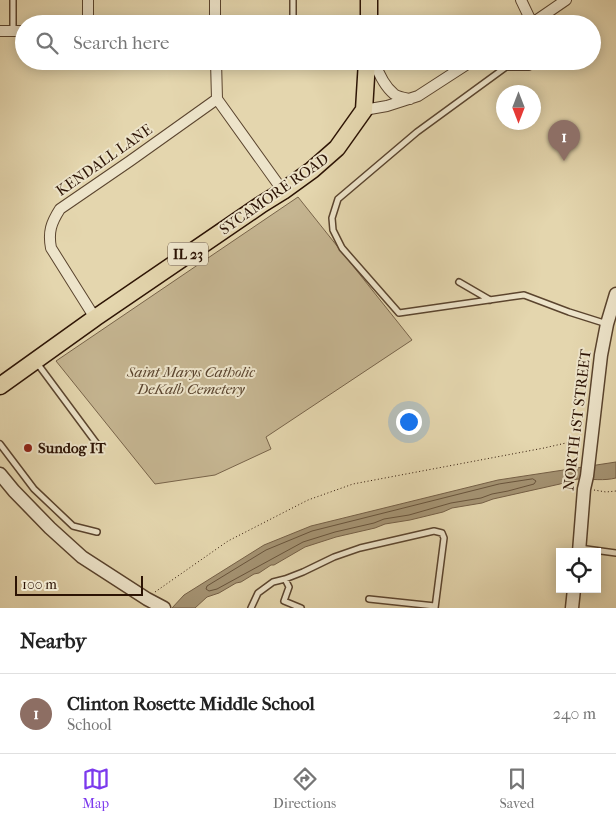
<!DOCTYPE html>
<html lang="en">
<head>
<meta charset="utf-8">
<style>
  body { margin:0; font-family:"IM FELL French Canon",serif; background:#f6f6f6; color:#222 }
  .controls { position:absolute; right:15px; bottom:15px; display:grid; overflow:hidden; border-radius:0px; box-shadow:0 2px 12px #0003 }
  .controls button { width:45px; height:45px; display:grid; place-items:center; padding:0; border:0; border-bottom:1px solid #e0e0e0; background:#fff; color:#222; font:25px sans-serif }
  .compass { position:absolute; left:496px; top:85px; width:45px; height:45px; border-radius:50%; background:#fff; box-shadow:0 2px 12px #0003; rotate:180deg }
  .scale { position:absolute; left:15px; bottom:12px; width:128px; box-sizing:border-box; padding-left:5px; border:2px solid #2c1304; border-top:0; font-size:14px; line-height:18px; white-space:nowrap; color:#2c1304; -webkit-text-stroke:4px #ede4ca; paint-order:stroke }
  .you { position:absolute; left:408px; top:421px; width:18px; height:18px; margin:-12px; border:4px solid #fff; border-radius:50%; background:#1a73e8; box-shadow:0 0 0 8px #1a73e833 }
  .badge { display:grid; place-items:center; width:32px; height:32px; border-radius:50%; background:#7c3aed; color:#fff; font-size:16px; font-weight:700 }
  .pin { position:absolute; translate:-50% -41px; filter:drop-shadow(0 1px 2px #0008) }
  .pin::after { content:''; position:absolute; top:26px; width:18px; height:15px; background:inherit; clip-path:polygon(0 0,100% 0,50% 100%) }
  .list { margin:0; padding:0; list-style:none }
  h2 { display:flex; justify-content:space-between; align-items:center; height:65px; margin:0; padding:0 20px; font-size:21px }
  h2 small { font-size:16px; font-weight:400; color:#767676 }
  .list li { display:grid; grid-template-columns:32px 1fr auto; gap:15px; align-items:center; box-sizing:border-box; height:80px; padding:0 20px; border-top:1px solid #e0e0e0 }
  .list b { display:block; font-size:19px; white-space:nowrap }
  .list p { margin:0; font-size:16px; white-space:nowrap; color:#767676 }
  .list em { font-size:16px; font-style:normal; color:#767676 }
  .icon { flex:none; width:28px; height:28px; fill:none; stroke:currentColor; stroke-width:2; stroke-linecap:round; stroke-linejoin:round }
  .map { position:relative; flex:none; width:616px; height:608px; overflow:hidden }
  .search { position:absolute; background:#fff; box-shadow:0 2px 12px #0003; left:15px; right:15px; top:15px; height:55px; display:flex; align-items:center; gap:12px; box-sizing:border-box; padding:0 18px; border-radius:28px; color:#767676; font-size:19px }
  .sheet { height:145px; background:#fff }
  nav { display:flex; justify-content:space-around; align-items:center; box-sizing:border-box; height:70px; border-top:1px solid #e0e0e0; background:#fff; font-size:14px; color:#767676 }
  nav a { display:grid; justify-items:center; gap:2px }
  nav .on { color:#7c3aed }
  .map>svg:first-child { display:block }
  .green { fill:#c5b591; stroke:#78644a }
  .water { fill:#a59474; stroke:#756047 }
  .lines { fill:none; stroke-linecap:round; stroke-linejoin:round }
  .shore { stroke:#68543c; stroke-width:1 }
  .service-casing { stroke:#5a442e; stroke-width:8 }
  .minor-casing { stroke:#5a442e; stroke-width:12 }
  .tertiary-casing { stroke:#5a442e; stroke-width:15 }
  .primary-casing { stroke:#2c1304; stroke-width:19 }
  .path { stroke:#2c1304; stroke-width:1; stroke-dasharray:1 2.5; stroke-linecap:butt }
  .service { stroke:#ede4ca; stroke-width:5 }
  .minor { stroke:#ede4ca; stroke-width:10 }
  .tertiary { stroke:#ede4ca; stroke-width:12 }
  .primary { stroke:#e4d6ae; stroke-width:16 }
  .poi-dot { fill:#8f2418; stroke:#ede4ca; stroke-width:2 }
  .labels { text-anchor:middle; stroke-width:4; stroke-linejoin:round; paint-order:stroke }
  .shield { fill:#ede4ca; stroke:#66523f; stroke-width:1 }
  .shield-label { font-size:14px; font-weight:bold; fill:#2c1304 }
  .street-label { font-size:15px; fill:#2c1304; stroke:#ede4ca }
  .park-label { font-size:15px; font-style:italic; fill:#5a442e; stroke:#ede4ca }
  .poi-label { font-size:15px; font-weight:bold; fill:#2c1304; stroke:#ede4ca; text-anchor:start }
</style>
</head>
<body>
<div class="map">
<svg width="616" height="608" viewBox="0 0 616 608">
  <rect width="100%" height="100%" fill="#e4d6ae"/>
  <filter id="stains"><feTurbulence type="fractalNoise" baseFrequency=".004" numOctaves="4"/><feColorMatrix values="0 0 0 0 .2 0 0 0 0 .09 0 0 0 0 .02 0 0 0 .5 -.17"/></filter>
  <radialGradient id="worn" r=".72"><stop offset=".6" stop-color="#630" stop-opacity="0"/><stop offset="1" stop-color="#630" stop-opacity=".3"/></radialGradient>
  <path class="green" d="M298,197L412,340L266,437L271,449L215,475L155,484L56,361Z"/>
  <path class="water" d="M616,462V478C604,481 592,479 579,479C572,479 566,482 560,484L493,499L482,503L452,508L443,512L410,520L385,524L375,528L336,537L305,547L274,565H271L259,573L254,574L241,582L236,583L219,593L207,597L195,608H172L184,595L264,545L311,526L498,480Z"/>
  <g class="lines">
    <path class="shore" d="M533,479L536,481L534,484L508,491L492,494L481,498L451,503L409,515L384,519L374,523L335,532L303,542L217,589L209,591L206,589L207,586L266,550L312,531L499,484Z"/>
    <g class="service-casing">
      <path id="service" d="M13,0V31
        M293,24V0
        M537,61L529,67H506L417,132L338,199L332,218L333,230L342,248L399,313L524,295L569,312L607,324
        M459,282L490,300
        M37,363L100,448
        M0,444L34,489L73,526L97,532
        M579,548L616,553
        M285,579L289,587L284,601L301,608
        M369,599L435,606
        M251,608L258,593L273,582L285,579L303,572L334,557L360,548L434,531L442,533L444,538L435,608"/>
    </g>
    <g class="minor-casing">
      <path id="minor" d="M521,0L532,23
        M88,24V0
        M215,24V0
        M531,24L566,0
        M0,31H24
        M216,61L217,99L283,191
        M374,61C378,72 384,86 394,94C398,97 405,98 410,99
        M364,110L387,106L418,96L472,61
        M95,318L51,248C48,232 51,223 60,209L130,161L217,99"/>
    </g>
    <g class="tertiary-casing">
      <path id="tertiary" d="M0,474L14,491L50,528L82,557L147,599L164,608
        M579,552L584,489L587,476L601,355L607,324L616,294
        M572,608L574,589"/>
    </g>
    <g class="primary-casing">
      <path id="primary" d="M369,24V0
        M0,386L95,318L262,204L283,191L312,170L337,148L364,110L367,61"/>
    </g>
    <path class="path" d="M594,490L606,492L616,491
      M155,592L228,541L308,500L353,484L544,448L579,440L575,479"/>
    <use href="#service" class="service"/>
    <use href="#minor" class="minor"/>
    <use href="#tertiary" class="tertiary"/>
    <use href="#primary" class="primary"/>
  </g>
  <circle class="poi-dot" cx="28" cy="448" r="5"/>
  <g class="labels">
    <rect class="shield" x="168" y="242.5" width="40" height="23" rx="4"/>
    <g class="shield-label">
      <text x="188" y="259">IL 23</text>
    </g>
    <g class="street-label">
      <text transform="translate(104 160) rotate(-35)" y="5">KENDALL LANE</text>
      <text transform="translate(274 194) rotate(-35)" y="5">SYCAMORE ROAD</text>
      <text transform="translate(577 420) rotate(-83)" y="5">NORTH 1ST STREET</text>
    </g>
    <g class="park-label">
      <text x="191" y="377">Saint Marys Catholic<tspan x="191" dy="17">DeKalb Cemetery</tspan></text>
    </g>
    <g class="poi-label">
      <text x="38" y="453">Sundog IT</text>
    </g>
  </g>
  <rect width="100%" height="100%" filter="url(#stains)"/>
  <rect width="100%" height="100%" fill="url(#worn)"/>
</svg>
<div class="controls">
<button><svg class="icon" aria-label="locate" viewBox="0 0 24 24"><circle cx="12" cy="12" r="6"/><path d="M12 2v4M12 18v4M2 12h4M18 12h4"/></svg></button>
</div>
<svg class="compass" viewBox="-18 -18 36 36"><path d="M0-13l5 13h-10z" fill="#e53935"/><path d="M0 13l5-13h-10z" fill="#767676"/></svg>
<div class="scale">100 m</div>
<div class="you"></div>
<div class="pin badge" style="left:564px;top:161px;background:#8d6e63">1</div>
<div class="search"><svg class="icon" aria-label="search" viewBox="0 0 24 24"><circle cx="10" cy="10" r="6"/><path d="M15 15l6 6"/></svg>Search here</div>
</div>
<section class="sheet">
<h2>Nearby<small></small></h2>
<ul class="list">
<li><span class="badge" style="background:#8d6e63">1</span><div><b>Clinton Rosette Middle School</b><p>School</p></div><em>240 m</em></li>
</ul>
</section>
<nav>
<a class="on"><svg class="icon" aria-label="map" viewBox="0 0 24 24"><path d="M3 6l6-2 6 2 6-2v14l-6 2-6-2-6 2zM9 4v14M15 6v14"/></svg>Map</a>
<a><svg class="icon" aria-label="directions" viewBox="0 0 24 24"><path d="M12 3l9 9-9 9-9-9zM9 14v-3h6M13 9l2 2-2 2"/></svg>Directions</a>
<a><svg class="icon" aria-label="saved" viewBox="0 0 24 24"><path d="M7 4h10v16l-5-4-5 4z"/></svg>Saved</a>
</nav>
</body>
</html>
